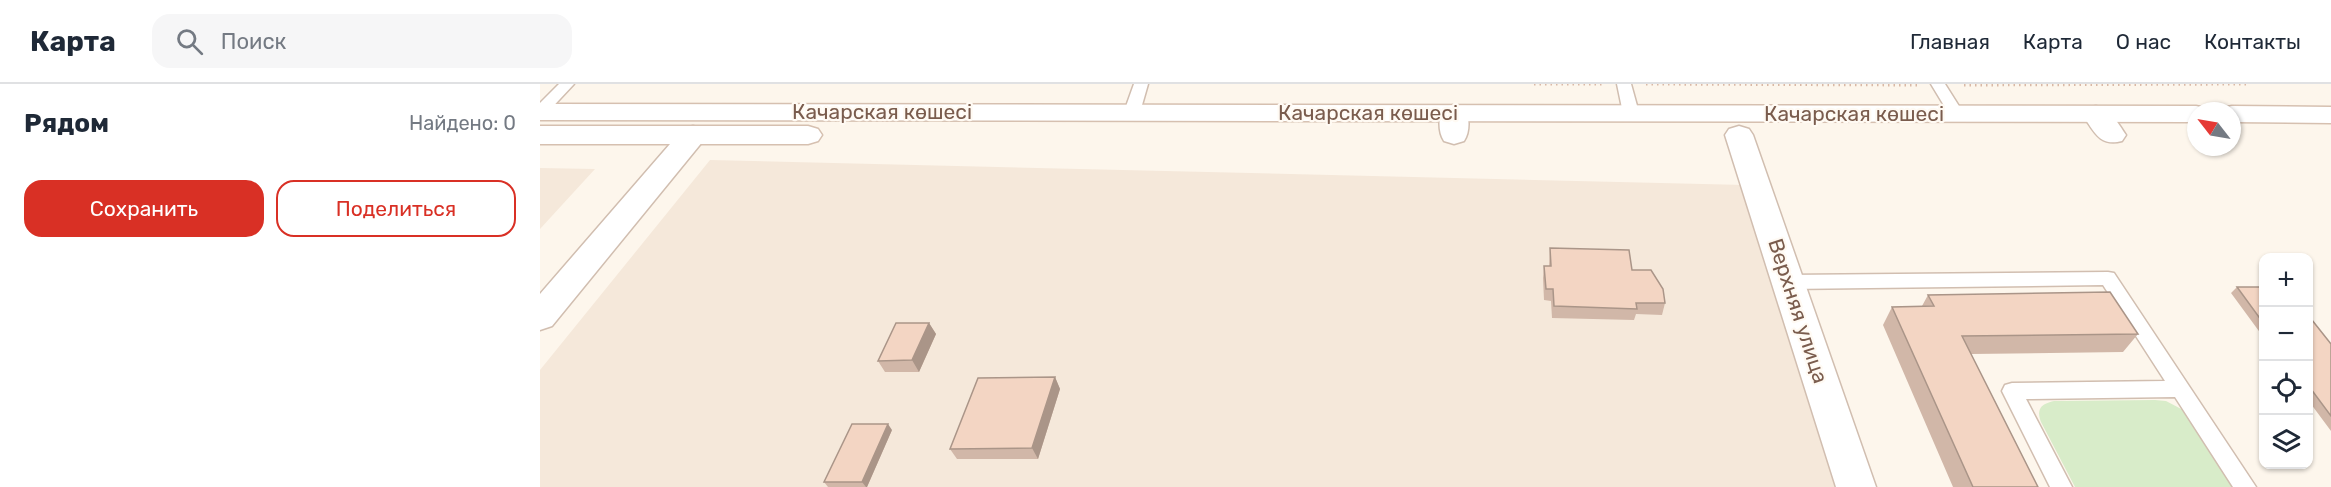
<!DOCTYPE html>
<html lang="ru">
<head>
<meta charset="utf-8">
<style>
  body { margin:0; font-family:Rubik,sans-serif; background:#f6f6f7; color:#1f2937 }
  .controls { position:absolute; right:18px; bottom:18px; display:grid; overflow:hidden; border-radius:12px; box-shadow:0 2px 4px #0004 }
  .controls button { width:54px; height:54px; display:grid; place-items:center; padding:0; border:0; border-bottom:2px solid #e0e1e3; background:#fff; color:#1f2937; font:30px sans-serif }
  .compass { position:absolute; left:1647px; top:18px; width:54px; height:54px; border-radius:50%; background:#fff; box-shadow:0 2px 4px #0004; rotate:301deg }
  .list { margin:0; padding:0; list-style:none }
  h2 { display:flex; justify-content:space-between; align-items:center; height:78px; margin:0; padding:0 24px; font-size:26px }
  h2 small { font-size:20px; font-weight:400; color:#747a83 }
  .actions { display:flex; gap:12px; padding:18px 24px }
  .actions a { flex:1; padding:14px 0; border:2px solid #d93025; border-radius:18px; text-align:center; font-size:21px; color:#d93025 }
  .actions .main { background:#d93025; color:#fff }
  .icon { flex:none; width:33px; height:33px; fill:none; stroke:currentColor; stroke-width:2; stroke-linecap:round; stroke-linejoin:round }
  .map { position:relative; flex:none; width:1791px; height:403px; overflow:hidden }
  header { display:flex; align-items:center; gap:36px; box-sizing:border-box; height:84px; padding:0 30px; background:#fff; border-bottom:2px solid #e0e1e3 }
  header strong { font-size:28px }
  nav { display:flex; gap:33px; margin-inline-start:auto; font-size:21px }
  .search { width:420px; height:54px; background:#f6f6f7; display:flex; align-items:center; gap:15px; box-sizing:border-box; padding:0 21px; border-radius:18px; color:#747a83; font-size:22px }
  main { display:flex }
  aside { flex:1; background:#fff }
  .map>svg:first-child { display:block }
  .residential { fill:#f5e8da }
  .green { fill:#d8ecc9 }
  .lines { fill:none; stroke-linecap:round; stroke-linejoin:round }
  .service-casing { stroke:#d1beb0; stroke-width:3 }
  .minor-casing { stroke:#d1beb0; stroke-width:3 }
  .tertiary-casing { stroke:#d1beb0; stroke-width:3 }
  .secondary-casing { stroke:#d6c0b0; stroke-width:3 }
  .path { stroke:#d9b8a5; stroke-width:3; stroke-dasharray:1.5 4; stroke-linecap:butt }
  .service { fill:#fff; fill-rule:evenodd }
  .minor { fill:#fff; fill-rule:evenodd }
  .tertiary { fill:#fff; fill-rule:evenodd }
  .secondary { fill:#fff; fill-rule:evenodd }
  .wall { fill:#d1b7a8 }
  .shaded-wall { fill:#aa9588 }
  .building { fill:#f3d5c3; stroke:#aa9588; stroke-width:1.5 }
  .labels { text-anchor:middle; stroke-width:4.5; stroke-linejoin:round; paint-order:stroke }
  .street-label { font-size:21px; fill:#7a5c4d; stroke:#fffaf3 }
</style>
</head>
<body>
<header>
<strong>Карта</strong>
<div class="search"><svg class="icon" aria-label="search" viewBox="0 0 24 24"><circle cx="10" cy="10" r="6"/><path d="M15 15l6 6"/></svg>Поиск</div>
<nav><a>Главная</a><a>Карта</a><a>О нас</a><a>Контакты</a></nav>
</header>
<main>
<aside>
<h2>Рядом<small>Найдено: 0</small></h2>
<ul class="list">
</ul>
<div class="actions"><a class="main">Сохранить</a><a>Поделиться</a></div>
</aside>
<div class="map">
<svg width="1791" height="403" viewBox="0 0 1791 403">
  <rect width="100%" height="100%" fill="#fdf6ec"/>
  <path class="residential" d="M170,76L1205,101L1295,403H0V286Z
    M0,84L55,85L0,145Z"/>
  <path class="green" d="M1615,316L1626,317L1647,328L1697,403H1535L1501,338C1496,325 1501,320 1514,317Z"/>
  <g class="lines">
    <g class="service-casing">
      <path id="service" d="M19,0H34L5,31L0,33V19Z
        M594,0H608L600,28L592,33L584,28Z
        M1077,0H1091L1099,29L1096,32L1091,34L1083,29Z
        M1391,0H1405L1424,30L1421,33H1411Z
        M1568,188L1574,189L1716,403H1693L1635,313L1486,315L1532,403H1510L1462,307L1465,301L1472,299L1625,297L1563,201L1248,205L1242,203L1239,198L1242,193L1248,191Z"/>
    </g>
    <g class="minor-casing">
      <path id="minor" d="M914,21L924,23C930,32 930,48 924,57L914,60L904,57C898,48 898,32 904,23Z
        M153,42L163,45L167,51L163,57L12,242L0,246V210L143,45Z
        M1199,42L1209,45L1213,51L1336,403H1296L1185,51L1189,45Z"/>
    </g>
    <g class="tertiary-casing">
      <path id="tertiary" d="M1556,22C1570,25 1578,39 1586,51L1582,57C1559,63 1554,47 1542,30L1546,24Z"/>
    </g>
    <g class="secondary-casing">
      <path id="secondary" d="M0,20L1656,22L1666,24L1668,27H1656V38L0,36Z
        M1692,22L1791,23V39L1692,38V27H1680L1682,24Z
        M0,42H268L278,45L282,51L278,57L268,60H0Z"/>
    </g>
    <path class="path" d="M994,0H1065
      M1106,0L1377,1
      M1424,1L1706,0"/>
    <use href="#service" class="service"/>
    <use href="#minor" class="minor"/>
    <use href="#tertiary" class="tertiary"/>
    <use href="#secondary" class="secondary"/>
  </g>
  <path class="wall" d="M1010,164L1092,186L1125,219L1122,231L1096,230L1094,236L1012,234L1011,217L1004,216L1003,194L1004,182H1009Z
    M1697,203H1724V254L1691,209Z
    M1388,211L1598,250L1583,268L1431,270L1498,403H1413L1343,241L1352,223L1382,222Z
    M1768,231L1791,260V347L1768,316Z
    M389,239L396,250L379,288H345L338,277Z
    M515,293L520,305L498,375H417L410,365Z
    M352,346L327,403H288L284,398Z"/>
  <path class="shaded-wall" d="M389,239L396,250L379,288L372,276Z
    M515,293L520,305L498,375L492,364Z
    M348,340L352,346L327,403H326L322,398Z"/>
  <path class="building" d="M1010,164L1089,166L1092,186H1111L1123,205L1125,219H1096L1097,225L1014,222L1013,205H1006L1004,182H1011Z
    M1697,203H1724V240Z
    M1570,208L1598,250L1422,252L1498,403H1433L1352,223L1394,222L1388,211Z
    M1768,231L1791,260V332L1768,301Z
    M356,239H389L372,276L338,277Z
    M515,293L492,364L410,365L438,294Z
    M312,340H348L322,398H284Z"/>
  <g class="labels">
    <g class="street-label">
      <text x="342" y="35">Качарская көшесі</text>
      <text x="828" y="36">Качарская көшесі</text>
      <text x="1314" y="37">Качарская көшесі</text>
      <text transform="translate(1258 227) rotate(72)" y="7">Верхняя улица</text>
    </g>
  </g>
</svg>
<div class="controls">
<button>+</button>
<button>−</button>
<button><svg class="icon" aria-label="locate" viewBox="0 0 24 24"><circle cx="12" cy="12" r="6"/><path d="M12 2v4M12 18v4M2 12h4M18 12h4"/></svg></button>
<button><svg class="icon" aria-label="layers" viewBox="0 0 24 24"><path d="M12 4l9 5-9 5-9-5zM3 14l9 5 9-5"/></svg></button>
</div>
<svg class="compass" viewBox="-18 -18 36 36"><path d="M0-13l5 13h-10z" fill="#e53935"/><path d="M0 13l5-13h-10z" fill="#747a83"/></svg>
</div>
</main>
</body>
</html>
